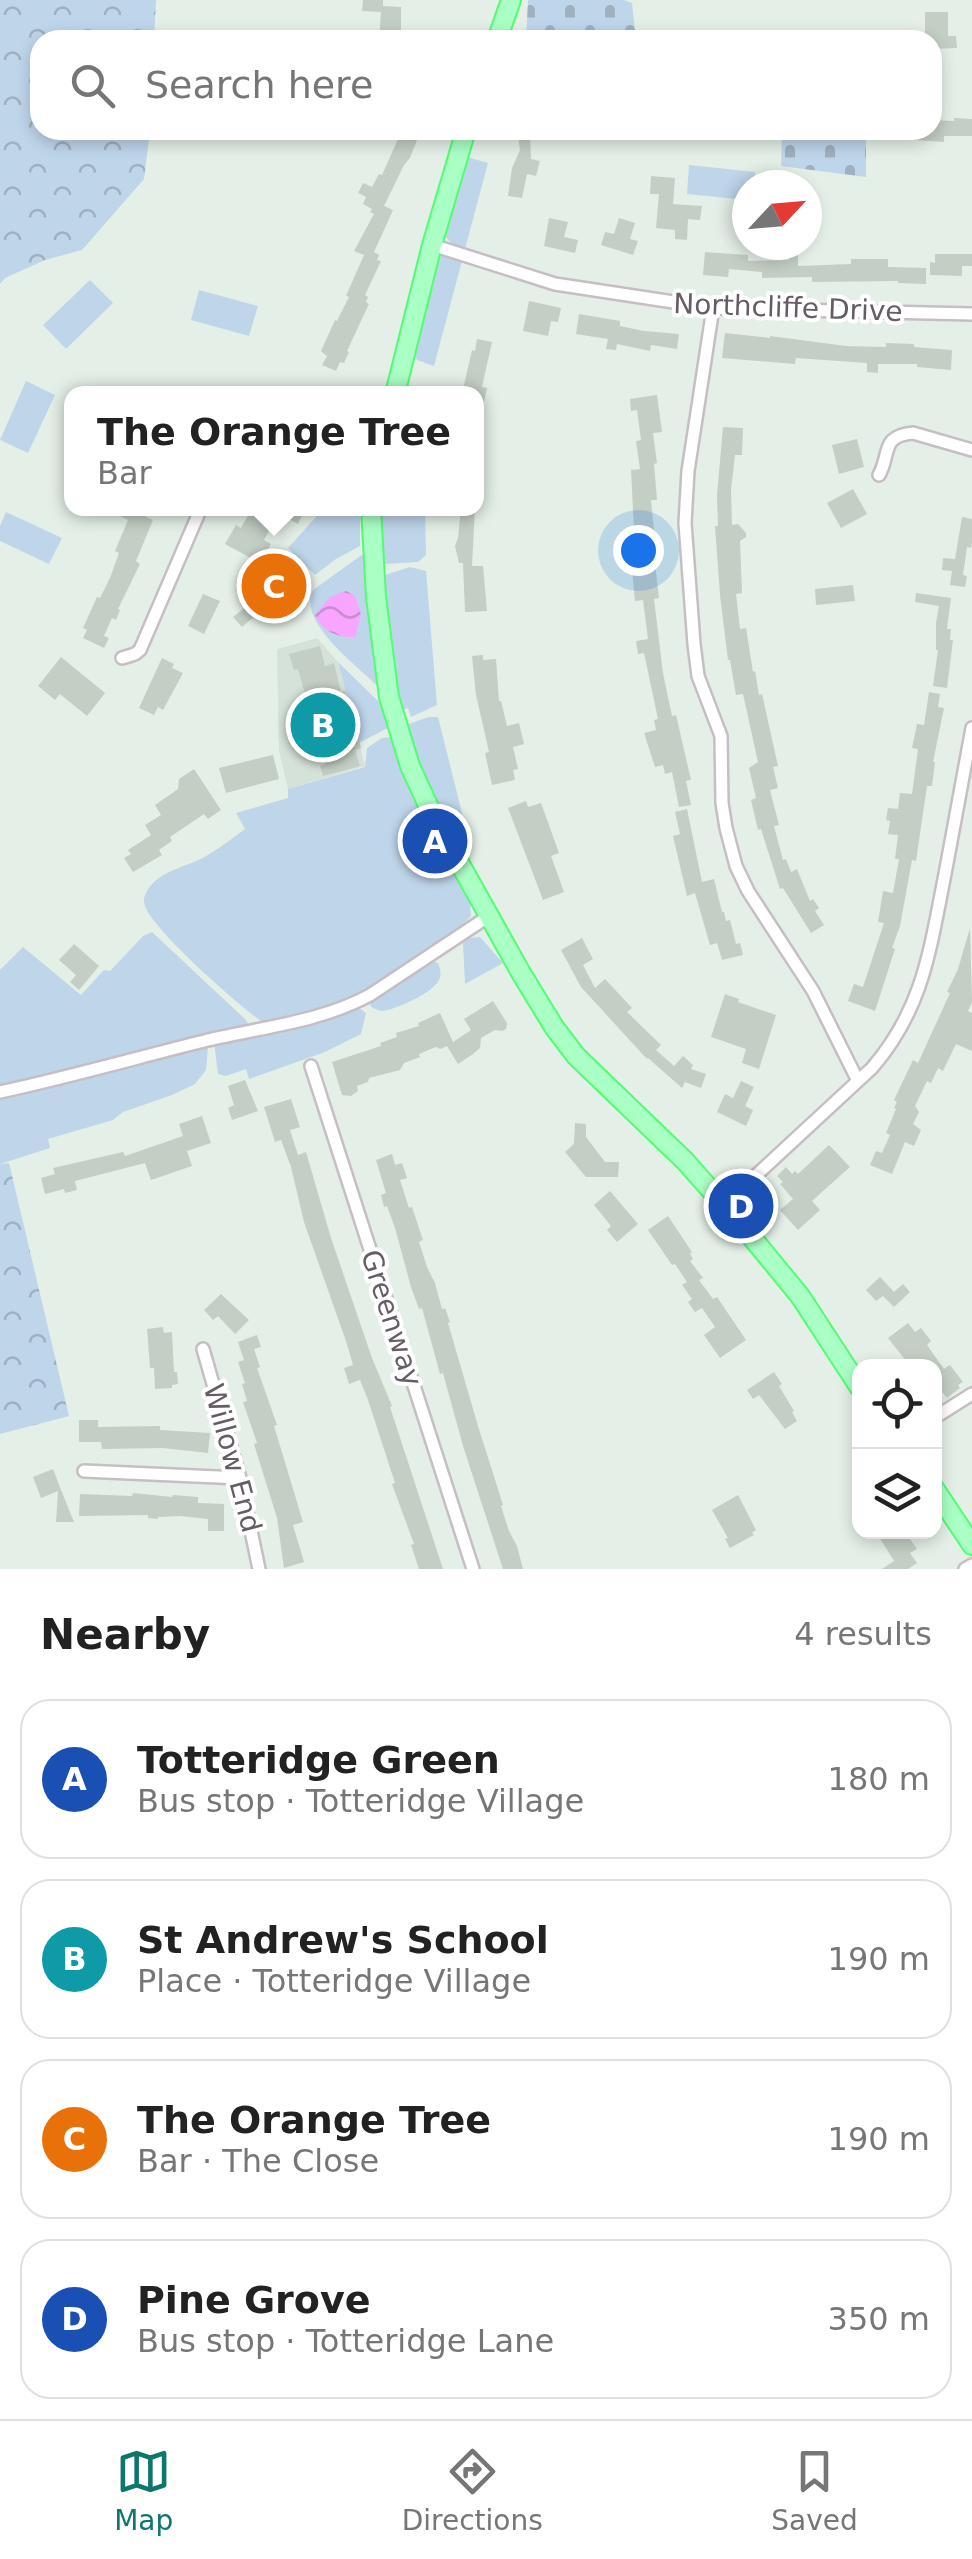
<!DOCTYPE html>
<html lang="en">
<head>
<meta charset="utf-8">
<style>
  body { margin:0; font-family:"DejaVu Sans",sans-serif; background:#f2f2f2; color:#222 }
  .controls { position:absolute; right:30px; bottom:30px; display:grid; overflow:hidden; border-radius:20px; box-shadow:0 5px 15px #0003 }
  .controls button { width:90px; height:90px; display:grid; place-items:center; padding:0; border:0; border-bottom:2px solid #e0e0e0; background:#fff; color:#222; font:50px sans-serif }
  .compass { position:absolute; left:732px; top:170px; width:90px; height:90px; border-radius:50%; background:#fff; box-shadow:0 5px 15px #0003; rotate:64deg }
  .you { position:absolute; left:638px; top:550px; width:35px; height:35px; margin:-25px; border:8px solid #fff; border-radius:50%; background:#1a73e8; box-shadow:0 0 0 15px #1a73e833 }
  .badge { display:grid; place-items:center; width:65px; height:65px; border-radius:50%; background:#0f766e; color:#fff; font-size:32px; font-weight:700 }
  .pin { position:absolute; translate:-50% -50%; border:5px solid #fff; box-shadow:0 2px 10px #0006 }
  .popup { position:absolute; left:64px; top:386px; width:420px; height:130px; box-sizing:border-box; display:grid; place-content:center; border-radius:20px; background:#fff; filter:drop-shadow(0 2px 8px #0005); font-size:32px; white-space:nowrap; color:#767676 }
  .popup b { font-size:38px; color:#222 }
  .popup::after { content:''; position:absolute; left:50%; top:100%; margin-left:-20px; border:20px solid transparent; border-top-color:#fff }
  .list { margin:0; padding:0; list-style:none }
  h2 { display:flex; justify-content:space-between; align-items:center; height:130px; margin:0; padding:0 40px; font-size:42px }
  h2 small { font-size:32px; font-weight:400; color:#767676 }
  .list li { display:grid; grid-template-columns:65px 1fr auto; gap:30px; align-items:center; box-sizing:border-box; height:160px; margin:0 20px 20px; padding:0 20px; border:2px solid #e0e0e0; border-radius:30px }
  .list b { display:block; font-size:38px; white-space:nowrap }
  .list p { margin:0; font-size:32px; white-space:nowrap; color:#767676 }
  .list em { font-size:32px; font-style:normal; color:#767676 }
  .icon { flex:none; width:55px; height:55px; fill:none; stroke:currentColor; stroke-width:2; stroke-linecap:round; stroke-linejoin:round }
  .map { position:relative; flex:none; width:972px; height:1569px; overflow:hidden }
  .search { position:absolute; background:#fff; box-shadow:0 5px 15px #0003; left:30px; right:30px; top:30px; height:110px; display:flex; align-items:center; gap:25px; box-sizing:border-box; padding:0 35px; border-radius:30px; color:#767676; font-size:38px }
  .sheet { height:850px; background:#fff }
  nav { display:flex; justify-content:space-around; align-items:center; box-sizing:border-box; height:140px; border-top:2px solid #e0e0e0; background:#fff; font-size:28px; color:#767676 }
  nav a { display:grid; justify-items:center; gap:5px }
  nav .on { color:#0f766e }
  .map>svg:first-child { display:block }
  .education { fill:#d5e2d9 }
  .grass { fill:#bfd5ea }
  .cemetery { fill:url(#cemetery-stones) }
  .park { fill:url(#park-crowns) }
  .water { fill:url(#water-waves) }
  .building { fill:#c3cec4 }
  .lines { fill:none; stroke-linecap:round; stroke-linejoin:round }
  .minor-casing { stroke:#c6bec5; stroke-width:16 }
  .primary-casing { stroke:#50fe72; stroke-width:22 }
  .minor { stroke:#fff; stroke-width:11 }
  .primary { stroke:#aaffc5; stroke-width:18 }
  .labels { text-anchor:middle; stroke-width:8; stroke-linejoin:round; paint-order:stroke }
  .street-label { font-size:28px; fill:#665c66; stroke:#fff }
</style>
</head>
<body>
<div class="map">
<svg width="972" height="1569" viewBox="0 0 972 1569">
  <defs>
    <pattern id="cemetery-stones" width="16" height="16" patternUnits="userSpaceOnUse" patternTransform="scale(2.5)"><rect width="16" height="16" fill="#bfd5ea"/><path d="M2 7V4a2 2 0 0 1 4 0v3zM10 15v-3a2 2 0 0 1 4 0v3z" fill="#9fb0c1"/></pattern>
    <pattern id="park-crowns" width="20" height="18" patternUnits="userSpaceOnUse" patternTransform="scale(2.5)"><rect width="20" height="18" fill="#bfd5ea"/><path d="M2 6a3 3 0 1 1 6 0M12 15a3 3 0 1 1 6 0" fill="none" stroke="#9fb0c1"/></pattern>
    <pattern id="water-waves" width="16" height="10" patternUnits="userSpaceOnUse" patternTransform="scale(2.5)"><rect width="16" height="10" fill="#f7a5ff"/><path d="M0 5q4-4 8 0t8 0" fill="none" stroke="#cc8ad2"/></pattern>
  </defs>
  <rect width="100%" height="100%" fill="#e4f0e7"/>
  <path class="education" d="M317,638L338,662L365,766L288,789L279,751L277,649Z"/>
  <path class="grass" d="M467,157L488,163L465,249C454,244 445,242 444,230Z
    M689,165L755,172L754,185H747V200L687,194Z
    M446,255L462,261L434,366L417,360L413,351L434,265L440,257Z
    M90,280L113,303L66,349L43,325Z
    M199,290L258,306L249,336L191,320Z
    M26,381L55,395L28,453L0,440Z
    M320,509H360V546L336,559L315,575L288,548L316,517Z
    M380,509H425L426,555L418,562L384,564L383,562L379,528Z
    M6,512L62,538L49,564L0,541V526Z
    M363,554L373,646L380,685L375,684C354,663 297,621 313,590Z
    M410,567L426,571L437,705L411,717L408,708L402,710L397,688L382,576Z
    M338,662L382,705L388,728L359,743Z
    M429,717H438L470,845L461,847C435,810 420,770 406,727L411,723Z
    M391,737L404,777L415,802L470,903L471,916L455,933L351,998L325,1010L272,1022L261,1021C238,1005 153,930 145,906C143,901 144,896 147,891C159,870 188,867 206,856C220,848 232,838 245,829L236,813L288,798V789L365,767L367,748L382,738Z
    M152,932L246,1020L248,1024L246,1028L0,1087V970L23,947L81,995L104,970L110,971L143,936Z
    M480,937L503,963L465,984L463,943L470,938Z
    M434,962L438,963C440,969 442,973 439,980C432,993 402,1006 388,1010C379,1012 379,1010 371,1007L370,1003L372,999Z
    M359,1008L366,1013L361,1034L325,1052L249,1079L246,1069L226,1076L218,1074L214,1042L331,1019Z
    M206,1045L208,1048L206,1070L195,1084L172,1095L123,1112L113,1120L48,1139L50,1148L0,1164V1096Z"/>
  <path class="cemetery" d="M528,0H624L632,3L636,40H526Z
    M782,130H866V177L781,166Z"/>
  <path class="park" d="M0,0H156L154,40H40V130H150L144,179L82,250L45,260L5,278L0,284Z
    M9,1163L69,1416L0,1434V1164Z"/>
  <path class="water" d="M346,591L355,596L361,614L355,637C338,638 321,631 315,615L330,597Z"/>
  <path class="building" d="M363,0H383V6L401,7V40H379L381,12L362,11Z
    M925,12H948V36H956L957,48L932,49V40H925Z
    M954,118L972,119V136H944V142L900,139V130H932V120L954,121Z
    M402,130L419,135L410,158L404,165L384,206L393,210L374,252L379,255L377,260L381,261L365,295L368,297L366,302L369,304L347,351L349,352L344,363L340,362L336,371L322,365L327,356L321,351L335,320L337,321L349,297L346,296L364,255L354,251L374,214L370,212L372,209L363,204L366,197L358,193L363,183L372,187L379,174L382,175Z
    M530,134L531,159L540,161L536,176L527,174L522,198L508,196L512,168L520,150L518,136Z
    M651,176L675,178L673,204L702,206L700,220L688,219L687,240L675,239V230L656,228L659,194H650Z
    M549,218L568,222L564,237L578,240L575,253L544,246Z
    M619,218L635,223L630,239L638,241L633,255L601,245L605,232L614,234Z
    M789,251H798V266L851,264V259H888V267L926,268V284L898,283V281L812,282V277L762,278V272L729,269L728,277L703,275L705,252L748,255V261L789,260Z
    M935,254H972V266H962V276L930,275V262L935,263Z
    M529,301L561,308L558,322L551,321L548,336L523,331Z
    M579,314L620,321V326L644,331L679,334L677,349L651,345L650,351L617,344L616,350L606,349L608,339L576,334Z
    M725,333L770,338V336L846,346L886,347V343L914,344V347L952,350L951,370L917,367V364H878V373L867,372V363L796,358L795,364L722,358Z
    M477,339L492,342L482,387L487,388L481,416L476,415V394H462L472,350L475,351Z
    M657,395L662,432L653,433L657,463L654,464L657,500H651L655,541H657L655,564L659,598L654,599L663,673L672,716L676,715L691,780L686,781L691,805L679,807L672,772L665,774L663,765L655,767L644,733L656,730L654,720L658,719L644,653L638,654L636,641L648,639L643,600L635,601L632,570L636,569L631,470L640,469L636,441L641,440L637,410L631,411L630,399Z
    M723,427L743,428L742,455H735L731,490L732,525L738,524L746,533V537L740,541L742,593L736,594L740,629L746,628L753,672L755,671L759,695L762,694L778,766L773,767L778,788L770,790L779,825L774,826L783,860L786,859L791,872L797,869L810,901L813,899L819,908L815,911L824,925L811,933L783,888L780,889L761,829L758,830L751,800L756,798L749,768L758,762L743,694L736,695L730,660H728L720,595L715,526H718L717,495Z
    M857,439L864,467L839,474L832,445Z
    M853,489L867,514L841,528L827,503Z
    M102,508H127L153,520L136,561L140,564L118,609L120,610L116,620L112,618L104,636L109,638L104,648L83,638L87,630L83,628L97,597L100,598L110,578L119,553L115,551L128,520Z
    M252,508H306L298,524L281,515L276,525L273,523L264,540L271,544L260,563L225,544L236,525L241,528Z
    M461,508H475L472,566H483L487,611L465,612L463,563H459L455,546L458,538Z
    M962,517L972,519V542L971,548L967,547L963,575L967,576L965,587L950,585L952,571L942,570L943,558L955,559Z
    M293,559L305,573L242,627L233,617L248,605L243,600Z
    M853,585L855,601L816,605L815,589Z
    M916,593L951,598L947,629H951L950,640H953L947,688L933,686L938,650H936V623L939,606L915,602Z
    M203,594L220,601L204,634L188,626Z
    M320,646L325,666L334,663L341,692L345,691L361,748L355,750L360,766L323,776L320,766L325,764L298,669L294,670L289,654Z
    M483,655V660L496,659L499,701H501L507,726L519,723L524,744L513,747L518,769L513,770L515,780L492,785L485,753L489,752L476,695L472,656Z
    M61,657L105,693L87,716L60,694L55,700L38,686Z
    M162,658L174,664L172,668L183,673L163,710L158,707L154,715L139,708Z
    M929,692L940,694L938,707L944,708L933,762H935L932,786H927L916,861L912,860L900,926L892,948L895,949L875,1011L848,1001L854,984L863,987L884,923L878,922L883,891L893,893L899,859H895L898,835L888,834L890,821L886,820L888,808L898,809L900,793L912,794L918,749L912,748L917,724L924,725Z
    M273,755L279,779L226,793L219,768Z
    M194,769L221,810L208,819L204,814L170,837L172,841L159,850L162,855L133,872L124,858L131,854L128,850L151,835L145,825L161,815L155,805L178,789L179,779Z
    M526,801L528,807L541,803L559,853L551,856L564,892L543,900L508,808Z
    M687,809L702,882L714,879L722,912H724L726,921L730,920L736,944L740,943L743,955L722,960L717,943L710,945L695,893L687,896L673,836L680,834L675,812Z
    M970,928L972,1002L968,1011L972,1013V1051L956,1044L943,1071L938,1068L931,1083L927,1081L915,1106L919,1112L913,1124L921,1130L914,1146L905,1142L892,1174L870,1165L876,1151L882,1153L890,1135L886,1133L896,1109L894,1108L897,1102L894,1100L913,1060L918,1063L950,993L947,992L958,969Z
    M582,938L593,959L583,965L595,988L605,979L632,1008L627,1012L661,1045L656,1050L674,1066L683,1056L693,1065L691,1069L706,1074L701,1088L685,1082L682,1088L648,1058L647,1059L581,987L561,950Z
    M74,944L99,966L79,990L70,982L76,975L59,960Z
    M725,994L739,999L738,1002L776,1015L759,1069L742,1063L746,1049L711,1037Z
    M493,1001L507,1023L506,1029L502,1031L495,1030L481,1038L480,1048L473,1054L458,1064L447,1046L440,1049L436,1047L419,1054L420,1057L404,1063L400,1070L369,1078L368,1082L357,1086L358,1091L351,1096L342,1095L332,1062L381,1046L380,1043L397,1037L396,1033L419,1026L418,1023L440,1013L453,1042L471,1030L464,1019Z
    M245,1080L258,1111L232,1120L228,1108L234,1105L228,1086Z
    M741,1081L754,1087L745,1106L753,1110L746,1126L717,1112L725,1094L733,1098Z
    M291,1099L300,1127L290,1130L298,1155L306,1152L331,1238L372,1358L392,1406L390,1407L443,1569H419L411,1545L414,1544L392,1484L395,1483L368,1400L360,1380L349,1384L344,1368L353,1365L347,1344L304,1222L291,1167L281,1140L275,1142L264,1107Z
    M202,1116L211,1143L187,1151L192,1166L151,1180L145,1163L75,1181L77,1190L65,1193L64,1189L45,1194L41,1178L55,1174L53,1168L123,1152L125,1156L183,1136L179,1124Z
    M575,1123L586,1124V1137L605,1162H619L618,1177H586L565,1152L574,1144Z
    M829,1145L850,1167L812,1201L820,1210L798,1230L780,1210L793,1199L780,1184L783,1182L777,1176L786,1167L792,1174L795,1171L798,1174Z
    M392,1154L395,1165L402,1163L407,1178L400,1180L409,1208L412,1207L423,1240L419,1242L427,1267L435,1283L442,1309L445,1308L450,1322L448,1323L478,1426L503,1505L501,1506L509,1531L517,1546L523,1569H503L463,1446L443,1373L440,1374L422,1308L419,1309L411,1287L395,1228L387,1206L384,1207L381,1195L386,1193L376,1160Z
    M610,1191L638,1224L617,1242L607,1230L611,1226L594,1205Z
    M668,1216L692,1252L690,1254L693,1259L690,1261L703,1278L699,1280L713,1299L717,1297L746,1340L720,1358L704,1335L715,1327L702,1308L695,1312L688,1302L692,1299L682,1285L687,1282L675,1264L672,1265L648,1230Z
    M880,1277L894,1292L903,1284L910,1292L894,1307L883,1296L876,1301L866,1290Z
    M221,1294L249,1320L235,1334L218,1316L213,1320L204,1310Z
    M908,1323L915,1332L921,1328L931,1341L927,1345L944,1369L950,1365L963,1382L958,1385L960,1388L947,1398L934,1382V1366H910L888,1338Z
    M163,1327L164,1333L172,1332L174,1372H177L178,1384L172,1385V1388L155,1389L154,1368H150L147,1329Z
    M257,1335L261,1347L254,1349L260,1367L257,1368L277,1425L274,1426L303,1522L293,1525L304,1562L284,1568L277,1518L254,1444L257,1443L243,1402L247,1401L242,1384L245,1383L238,1362L244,1360L238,1342Z
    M774,1372L782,1384L779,1386L794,1411L792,1412L797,1421L785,1429L759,1395L753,1399L747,1390Z
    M79,1420H98V1427L160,1426V1430L210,1433L208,1453L163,1448L102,1449L101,1442H79Z
    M53,1469L61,1490L74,1522H56L58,1491L41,1498L33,1477Z
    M133,1493L172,1497L173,1495L198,1497V1503L224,1504V1531H208V1519L180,1516L158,1517V1519L148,1518V1515L79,1516L80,1494L132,1496Z
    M738,1495L756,1530L752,1533L754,1535L730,1548L725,1539L728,1538L712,1510Z
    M876,1532H905L917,1549L910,1553L917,1563L908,1569H882L894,1561Z"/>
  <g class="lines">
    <g class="minor-casing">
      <path id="minor" d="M432,245L555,284L713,308L972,314
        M713,308L688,471L685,523L694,644L698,676L721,736L722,803L726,828L736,866L748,891L813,991L858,1081
        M879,475C891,454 880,436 913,433L972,450
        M122,658L135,654L140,650L201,508
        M311,1066L473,1569
        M0,1092C70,1077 139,1057 208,1040C263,1027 320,1022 370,995L489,916
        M724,1205L872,1068C924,1008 930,948 945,874C954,825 963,777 972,728
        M203,1349L240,1478L259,1569
        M934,1418L972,1394
        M84,1471L240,1478
        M965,1569L972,1565"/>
    </g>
    <g class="primary-casing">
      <path id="primary" d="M497,40L511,0
        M395,394L432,245L466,130
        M371,508L376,597L389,697L410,766L432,814L521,973L554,1027L576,1056L685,1161L740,1223L800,1296L860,1388
        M934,1488L972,1545"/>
    </g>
    <use href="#minor" class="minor"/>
    <use href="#primary" class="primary"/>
  </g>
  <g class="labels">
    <g class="street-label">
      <text transform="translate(788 307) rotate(2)" y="10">Northcliffe Drive</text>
      <text transform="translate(392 1318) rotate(72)" y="10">Greenway</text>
      <text transform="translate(233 1458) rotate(75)" y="10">Willow End</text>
    </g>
  </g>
</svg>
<div class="controls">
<button><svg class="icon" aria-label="locate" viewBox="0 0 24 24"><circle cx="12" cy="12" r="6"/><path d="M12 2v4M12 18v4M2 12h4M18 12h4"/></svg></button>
<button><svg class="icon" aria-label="layers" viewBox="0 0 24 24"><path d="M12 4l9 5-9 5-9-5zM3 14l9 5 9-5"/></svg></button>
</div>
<svg class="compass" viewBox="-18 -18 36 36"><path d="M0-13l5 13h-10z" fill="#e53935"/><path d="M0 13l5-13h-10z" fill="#767676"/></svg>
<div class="you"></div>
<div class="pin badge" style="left:435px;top:841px;background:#1a4fb4">A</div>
<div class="pin badge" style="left:323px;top:725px;background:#0f9aa8">B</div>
<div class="pin badge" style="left:274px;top:586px;background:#e8710a">C</div>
<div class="popup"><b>The Orange Tree</b>Bar</div>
<div class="pin badge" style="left:741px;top:1206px;background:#1a4fb4">D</div>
<div class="search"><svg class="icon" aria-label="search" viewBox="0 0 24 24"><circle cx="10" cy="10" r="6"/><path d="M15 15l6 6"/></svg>Search here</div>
</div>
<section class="sheet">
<h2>Nearby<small>4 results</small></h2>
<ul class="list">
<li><span class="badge" style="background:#1a4fb4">A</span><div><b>Totteridge Green</b><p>Bus stop · Totteridge Village</p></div><em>180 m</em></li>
<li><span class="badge" style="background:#0f9aa8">B</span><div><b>St Andrew's School</b><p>Place · Totteridge Village</p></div><em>190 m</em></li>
<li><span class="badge" style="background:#e8710a">C</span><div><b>The Orange Tree</b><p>Bar · The Close</p></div><em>190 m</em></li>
<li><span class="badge" style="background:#1a4fb4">D</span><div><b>Pine Grove</b><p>Bus stop · Totteridge Lane</p></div><em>350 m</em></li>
</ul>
</section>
<nav>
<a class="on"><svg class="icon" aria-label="map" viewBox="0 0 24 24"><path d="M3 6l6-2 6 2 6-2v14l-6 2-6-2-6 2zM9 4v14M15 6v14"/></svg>Map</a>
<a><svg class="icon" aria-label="directions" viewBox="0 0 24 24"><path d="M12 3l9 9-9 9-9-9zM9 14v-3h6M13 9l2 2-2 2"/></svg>Directions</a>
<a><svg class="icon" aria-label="saved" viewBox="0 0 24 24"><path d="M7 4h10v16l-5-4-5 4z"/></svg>Saved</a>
</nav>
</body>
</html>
